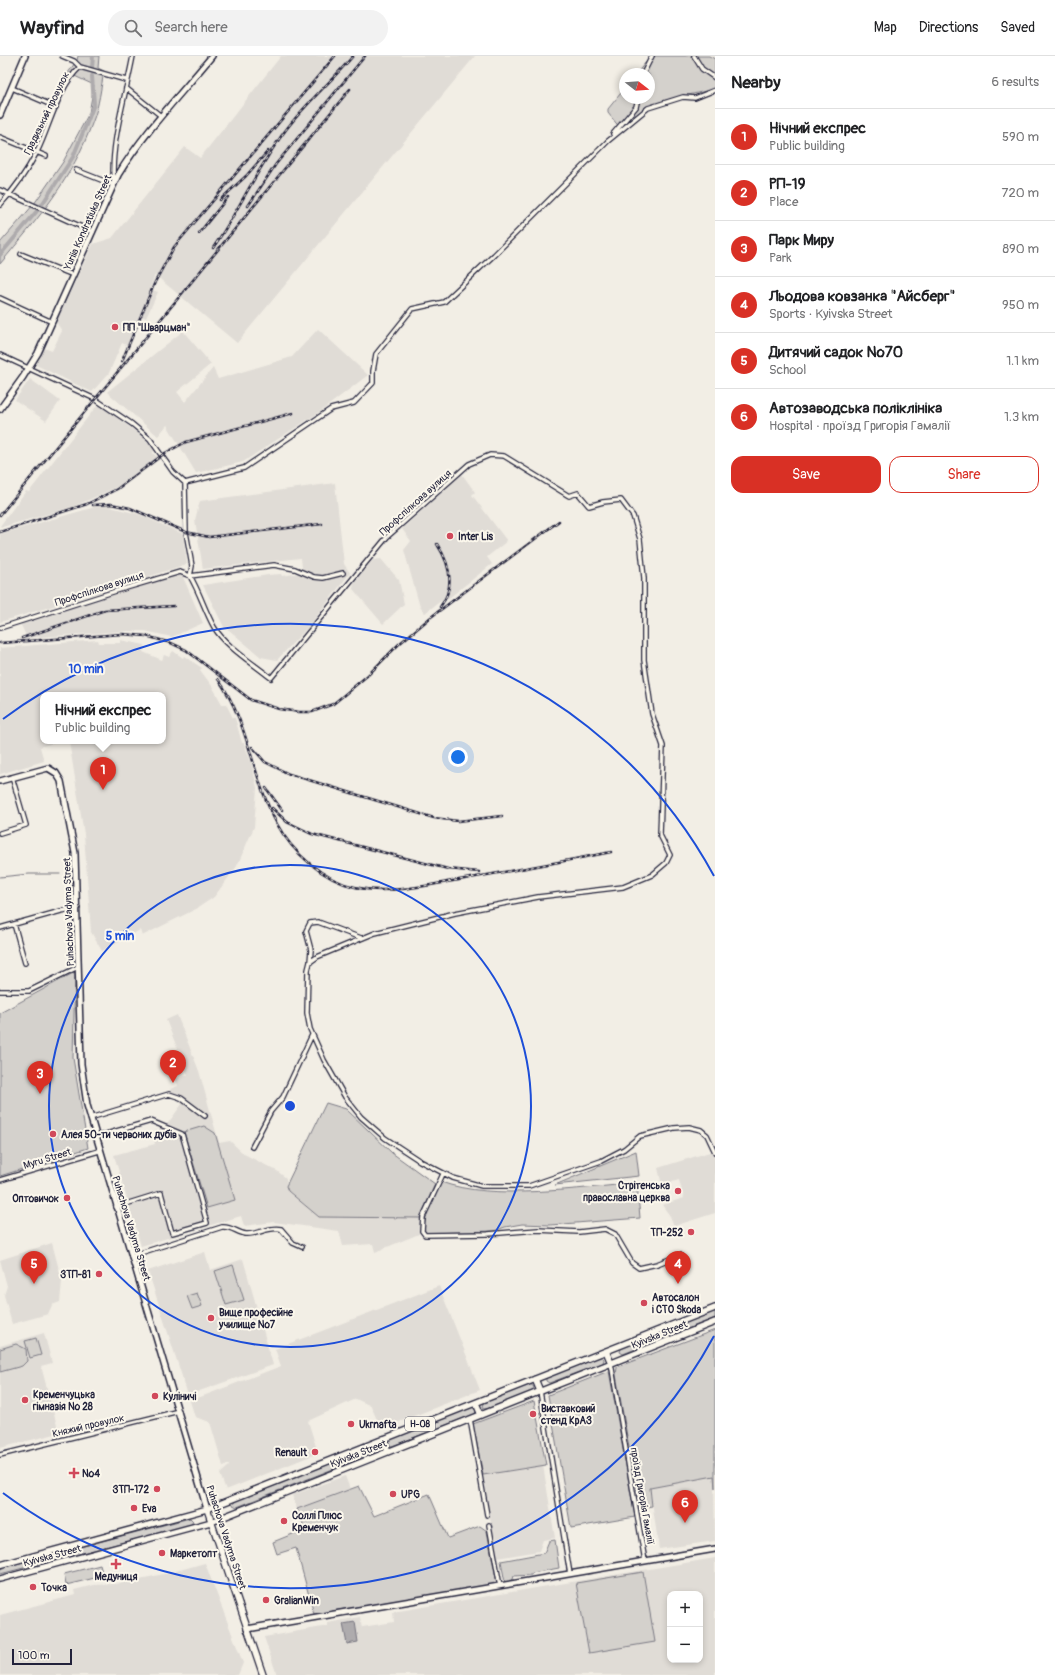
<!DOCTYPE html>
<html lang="en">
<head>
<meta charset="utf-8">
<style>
  body { margin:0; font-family:Pangolin,sans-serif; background:#f2f2f2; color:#202124 }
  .controls { position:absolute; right:12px; bottom:12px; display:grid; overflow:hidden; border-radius:8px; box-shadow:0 2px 6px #0003 }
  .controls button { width:36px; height:36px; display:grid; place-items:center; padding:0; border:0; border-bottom:1px solid #e0e0e0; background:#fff; color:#202124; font:20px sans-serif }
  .compass { position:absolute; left:619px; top:12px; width:36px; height:36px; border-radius:50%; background:#fff; box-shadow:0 2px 6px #0003; rotate:107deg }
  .scale { position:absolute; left:12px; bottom:10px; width:60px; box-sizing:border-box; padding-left:4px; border:2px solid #22223b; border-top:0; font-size:11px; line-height:14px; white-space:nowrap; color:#22223b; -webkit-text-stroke:3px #fbf7ec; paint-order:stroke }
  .you { position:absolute; left:458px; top:701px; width:14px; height:14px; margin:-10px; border:3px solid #fff; border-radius:50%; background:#1a73e8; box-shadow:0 0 0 6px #1a73e833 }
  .badge { display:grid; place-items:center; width:26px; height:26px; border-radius:50%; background:#d93025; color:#fff; font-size:13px; font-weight:700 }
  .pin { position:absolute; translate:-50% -33px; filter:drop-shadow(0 1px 2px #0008) }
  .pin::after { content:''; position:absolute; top:21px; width:14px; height:12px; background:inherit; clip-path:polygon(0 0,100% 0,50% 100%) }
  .popup { position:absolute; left:40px; top:636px; width:126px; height:52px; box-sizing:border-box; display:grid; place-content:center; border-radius:8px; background:#fff; filter:drop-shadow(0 1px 3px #0005); font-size:13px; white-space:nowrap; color:#757577 }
  .popup b { font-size:15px; color:#202124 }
  .popup::after { content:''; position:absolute; left:50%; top:100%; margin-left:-8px; border:8px solid transparent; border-top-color:#fff }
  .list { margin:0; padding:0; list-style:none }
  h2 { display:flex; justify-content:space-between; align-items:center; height:52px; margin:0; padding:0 16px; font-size:17px }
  h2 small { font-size:13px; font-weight:400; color:#757577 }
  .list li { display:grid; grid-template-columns:26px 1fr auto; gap:12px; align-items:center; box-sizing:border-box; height:56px; padding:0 16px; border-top:1px solid #e0e0e0 }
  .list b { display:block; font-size:15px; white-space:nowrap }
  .list p { margin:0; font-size:13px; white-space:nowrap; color:#757577 }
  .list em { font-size:13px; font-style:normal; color:#757577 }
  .actions { display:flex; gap:8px; padding:12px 16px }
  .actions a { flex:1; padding:9px 0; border:1px solid #d93025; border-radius:12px; text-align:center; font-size:14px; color:#d93025 }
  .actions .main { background:#d93025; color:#fff }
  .icon { flex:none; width:22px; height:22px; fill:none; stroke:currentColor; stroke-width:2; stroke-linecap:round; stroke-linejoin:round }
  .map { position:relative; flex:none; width:715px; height:1619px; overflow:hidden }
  header { display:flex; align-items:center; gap:24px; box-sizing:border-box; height:56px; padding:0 20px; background:#fff; border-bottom:1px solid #e0e0e0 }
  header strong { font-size:19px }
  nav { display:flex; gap:22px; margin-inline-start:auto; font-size:14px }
  .search { width:280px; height:36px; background:#f2f2f2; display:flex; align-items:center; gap:10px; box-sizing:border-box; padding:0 14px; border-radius:22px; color:#757577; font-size:15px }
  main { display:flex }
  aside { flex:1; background:#fff }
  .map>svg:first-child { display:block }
  .built { fill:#e0dcd6; fill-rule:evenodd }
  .green { fill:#d4d1cc; stroke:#7b7a84 }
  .water { fill:#aeabad; stroke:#76747f }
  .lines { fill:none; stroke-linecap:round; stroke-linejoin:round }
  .stream { stroke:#76747f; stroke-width:1 }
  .canal { stroke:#aeabad; stroke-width:4 }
  .street-casing { stroke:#22223b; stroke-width:6 }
  .secondary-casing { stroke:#22223b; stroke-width:8 }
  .primary-casing { stroke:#22223b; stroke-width:8 }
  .street { stroke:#fbf7ec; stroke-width:3.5 }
  .secondary { stroke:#fbf7ec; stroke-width:5 }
  .primary { stroke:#fbf7ec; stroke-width:5.5 }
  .rail-casing { stroke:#22223b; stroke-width:2.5 }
  .rail { stroke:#fbf7ec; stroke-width:1; stroke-dasharray:3; stroke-linecap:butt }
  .ring { fill:none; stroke:#1d4ed8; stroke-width:2 }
  .poi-dot { fill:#d1495b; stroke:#fbf7ec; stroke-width:1.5 }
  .labels { text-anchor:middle; stroke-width:4; stroke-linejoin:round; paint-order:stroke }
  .shield { fill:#fbf7ec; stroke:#636270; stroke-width:1 }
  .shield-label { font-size:9px; font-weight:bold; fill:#22223b }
  .street-label { font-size:10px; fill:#22223b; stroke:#fbf7ec }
  .poi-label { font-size:10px; font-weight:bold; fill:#22223b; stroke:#fbf7ec; text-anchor:start }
  .centre { fill:#1d4ed8; stroke:#fbf7ec; stroke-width:2 }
  .ring-label { font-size:12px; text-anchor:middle; font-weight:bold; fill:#1d4ed8; stroke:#fbf7ec; stroke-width:4; stroke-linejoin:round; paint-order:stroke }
</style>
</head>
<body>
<header>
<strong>Wayfind</strong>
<div class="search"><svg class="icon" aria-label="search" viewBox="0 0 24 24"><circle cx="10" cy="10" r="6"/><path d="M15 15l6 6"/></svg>Search here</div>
<nav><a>Map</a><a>Directions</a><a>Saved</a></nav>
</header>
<main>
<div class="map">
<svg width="715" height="1619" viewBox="0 0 715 1619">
  <rect width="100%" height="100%" fill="#f2eee5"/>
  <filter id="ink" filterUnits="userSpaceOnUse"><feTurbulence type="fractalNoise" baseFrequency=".025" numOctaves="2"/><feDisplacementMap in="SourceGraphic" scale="8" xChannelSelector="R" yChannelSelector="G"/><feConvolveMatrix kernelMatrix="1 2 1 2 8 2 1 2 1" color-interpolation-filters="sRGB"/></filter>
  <g filter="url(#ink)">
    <path class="built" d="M281,0H475L237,287L155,219L150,233L158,236L146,262L140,259L128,290L122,287L109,317L92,336L36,309L44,292L52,295L62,275L56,266L93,188L112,182L185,91L200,102Z
      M318,273L368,319L321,355L243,406L196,417L167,369L158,380L107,336L183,275L211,308L177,336L185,346L213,312L218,323L292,301Z
      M30,323L60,345L46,365L15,344Z
      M100,349L148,385L154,394L153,397L157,401L119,430L73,451L2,471L0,470L26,435L29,436L95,352Z
      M462,418L475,436L472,439L507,485L487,501L492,508L445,545L442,544L425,557L420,551L404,494L411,485L402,473Z
      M335,427L344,508L350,517L309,570L277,604L261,601L229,574L225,573L203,529L268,519L281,518L282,520L306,516L302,512L301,502L203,513L195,464L200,445Z
      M102,449L138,458L183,478L187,508L123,529L0,566V478Z
      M381,503L399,524L404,548L383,568L353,533L354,526L373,504Z
      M179,519L183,521L203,567L172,581L145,575H128L27,582L20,567Z
      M98,584L99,587H120V584L145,589L143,596L162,604L164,599L169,601L173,595L183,602L184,600L202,612L200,614L212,630L222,648H226L233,662H235L242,687H244L252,709L257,732L254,771L237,810L214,841L196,853L142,880L140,874L102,895L91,876L84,778L69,685H163V639H43V685H60L40,691L44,705L0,718V592Z
      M177,959L199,1015L219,1087L230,1085L244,1098L277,1115L286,1122L288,1135L319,1161L420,1162L421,1163L419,1178L375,1196L373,1188L343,1190L339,1175L274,1166L244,1170L241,1160L141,1190L114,1099L155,1088L154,1084L157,1083L155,1075L166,1070L182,1048L174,1041L170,1033L178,1030L176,1023L188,1019L166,964Z
      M713,1095L715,1101V1157L674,1170L670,1160L662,1149L684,1142L679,1124L662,1129L658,1112Z
      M52,1187L62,1225L60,1246L52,1249L48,1258L12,1268L4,1239L7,1230L0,1204Z
      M205,1196L210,1214L243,1203L273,1309L188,1339L148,1215Z
      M439,1230L480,1334L381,1373L371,1350L356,1343L308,1365L318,1397L226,1434L220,1418L229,1410V1408L223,1410L210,1366L195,1361L190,1345L281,1310L275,1293Z
      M44,1277L52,1307L41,1310L59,1377L0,1392V1290Z
      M543,1409L555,1482L543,1484L539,1495L497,1502L483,1419Z
      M714,1419L715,1485L659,1493L650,1432Z
      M345,1420L350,1433L297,1453L292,1439Z
      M715,1502V1619H277L264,1581L328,1570V1567L360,1561L362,1571L394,1566L393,1556ZM670,1538H700V1604H670Z
      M205,1507L243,1607L238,1619H0V1559L75,1539L74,1534L94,1529L115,1528L169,1517Z"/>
    <path class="green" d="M78,0H99L98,12L104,15C101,31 99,50 93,65C72,124 39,161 0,208V187L34,148L63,106L89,57L94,29L68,17L77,4Z
      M651,0H709L715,3V33L666,44L649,50L620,72L608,57V53L625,32V42H649V18H636Z
      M75,916L73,1002L88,1092L0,1120V957Z
      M326,1047L346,1053L392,1097L435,1128L420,1162L319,1161L288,1135L286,1130Z
      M204,1070L215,1077L235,1144L207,1152L184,1076Z
      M636,1095L639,1120L555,1129Z
      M441,1126C492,1145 582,1132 637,1127L640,1162L550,1169L522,1168L505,1171L494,1175L427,1177L423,1175L427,1157Z
      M233,1209L244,1244L226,1249L215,1215Z
      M197,1237L202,1250L192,1253L187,1240Z
      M715,1255V1262L623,1298L620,1296L621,1292Z
      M715,1274V1432L714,1420L650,1432L652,1450L640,1452L616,1319L617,1311Z
      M36,1282L41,1299L30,1302L25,1285Z
      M16,1288L26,1293L27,1305L22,1310L0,1316V1293Z
      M601,1300L604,1303L603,1307L549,1327L546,1325V1322Z
      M609,1315L635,1461L571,1472L548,1339Z
      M530,1328L534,1331L533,1335L487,1353L483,1351L484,1347Z
      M534,1345L546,1409L483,1419L473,1368Z
      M472,1351L476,1355L475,1358L392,1390L389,1388L390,1383Z
      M379,1387L382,1390L381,1394L237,1451L233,1449L235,1445Z
      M359,1430L374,1460L429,1438L448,1482L480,1470L487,1475L497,1528L314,1558L296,1492L277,1498L273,1486L305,1473L297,1453Z
      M190,1462L193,1465L191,1469L0,1518V1512Z
      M555,1484L559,1512L532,1517L531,1519L514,1520L512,1526L505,1527L501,1505L544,1497L549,1485Z
      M100,1509L103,1520L66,1529L64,1518Z
      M643,1516L655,1586L589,1597L576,1527Z"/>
    <path class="water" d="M355,1566L358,1586L347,1588L343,1568Z"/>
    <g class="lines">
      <path class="stream" d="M0,821L29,818H60"/>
      <path class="canal" d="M92,12L93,0
        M41,150L73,101L88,64L94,48L92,20
        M0,199L37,155"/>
      <g class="street-casing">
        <path id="street" d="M62,0L74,5L80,11L126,24
          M694,0L702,13L715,22
          M643,18L652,0
          M12,32L56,51
          M126,32L161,60
          M613,78L636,51L638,42
          M0,81L46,100
          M76,114L114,129C109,92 126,38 133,0
          M0,134L93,176
          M0,149C14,134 27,115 37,96C50,70 58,31 80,11
          M21,198L73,219
          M0,242L52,266
          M0,299L95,343L132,368L150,383L173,416L185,427L186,476L192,510L190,520C200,537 205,555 214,571C225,590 254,608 271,622L387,481L469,408L490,399L504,400L569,440L578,437L589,450L603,446L621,444L633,460L640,483L644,522V604L652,658L663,690L660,779L670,799L666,807L652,819L623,831L538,841L455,857L375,877L317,901L310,906L308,914L307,957L310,973L324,1004L345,1041L361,1061L385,1082L420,1105L453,1122L482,1130H529L601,1105L624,1093L640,1080L674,1072L689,1071L701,1074L707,1079L715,1096
          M185,427L244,412L331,353L354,347L373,327V315L376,298L412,253L444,246L494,199L608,85L648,52L683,41L695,42L715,34
          M0,572L116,535L180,516L190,520L274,509L295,513L314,521L323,522L343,517
          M0,777L26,769L12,721
          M14,868L25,907
          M0,872L61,855L78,852
          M310,906L311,894L306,875L310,867L318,866L361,882
          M0,935H29L78,911
          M90,1062L169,1038L181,1042L205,1060
          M96,1081L151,1065L182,1078L207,1167L172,1177L161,1137L116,1151
          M252,1091L271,1055L283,1041L312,979
          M443,1118L423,1161L422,1175L425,1179L488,1178L538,1174L579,1176L605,1173L615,1178L632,1207L639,1212L657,1208L680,1199
          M0,1124L99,1095
          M131,1200L222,1171C232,1170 237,1177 246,1178C258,1179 268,1170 281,1173L293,1187L302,1191
          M611,1307L645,1505
          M540,1335L570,1518
          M470,1363L487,1459
          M0,1399L179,1355
          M489,1469L500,1530"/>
      </g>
      <g class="secondary-casing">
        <path id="secondary" d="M0,59L25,0
          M0,353L23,321L38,297L118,119C144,76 180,39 212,0
          M0,725L48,712L56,717L61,725L75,797L81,1008L87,1049L207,1453L0,1509
          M0,1523L211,1466
          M247,1573L715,1493"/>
      </g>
      <g class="primary-casing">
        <path id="primary" d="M606,1295L611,1307
          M535,1323L540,1335
          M476,1347L481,1359
          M383,1383L388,1395
          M211,1466L715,1266
          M263,1619L207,1453L715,1252"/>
      </g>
      <use href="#street" class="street"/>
      <use href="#secondary" class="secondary"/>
      <use href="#primary" class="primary"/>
      <g class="rail-casing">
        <path id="rail" d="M220,144L246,120L268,95
          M248,150L276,108L365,0
          M199,177L228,141
          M213,192C239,154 258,111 285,75C305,48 331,26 353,0
          M122,305L155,226L174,191L335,0
          M93,449L111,448L130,452L186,476L209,481L322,468
          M0,459L350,33
          M0,476L87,448L117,433L165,397L186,386L293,357
          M437,488C450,508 456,530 440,551
          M22,582L105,554L174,550
          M0,587L122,578L146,580L171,587L186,594L251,644L279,653L299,656H312L333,648L344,639L368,619L399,588L431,561L559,465
          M218,623C249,666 252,722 277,768C292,796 323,824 355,831C386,839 428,829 459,824C510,815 561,806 611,796
          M252,691L265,706L289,718L434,762L458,765L502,760
          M266,732L282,754
          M272,752L287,766L312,778L448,813L479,816"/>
      </g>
      <use href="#rail" class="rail"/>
    </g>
  </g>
  <g class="ring">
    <circle cx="290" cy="1050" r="241"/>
    <path d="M714 1280A482 482 0 0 1 3 1437M3 663A482 482 0 0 1 714 820"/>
  </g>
  <g class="poi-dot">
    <circle cx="115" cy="271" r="4"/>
    <circle cx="450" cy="480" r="4"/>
    <circle cx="53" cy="1078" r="4"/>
    <circle cx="678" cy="1135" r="4"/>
    <circle cx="67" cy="1142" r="4"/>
    <circle cx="691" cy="1176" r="4"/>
    <circle cx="99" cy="1218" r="4"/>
    <circle cx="644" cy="1247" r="4"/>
    <circle cx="211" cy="1262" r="4"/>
    <circle cx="155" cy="1340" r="4"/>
    <circle cx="25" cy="1344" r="4"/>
    <circle cx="533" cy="1358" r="4"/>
    <circle cx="351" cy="1368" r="4"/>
    <circle cx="315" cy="1396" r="4"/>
    <path d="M72 1411h4v4h4v4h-4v4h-4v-4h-4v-4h4z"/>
    <circle cx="157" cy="1433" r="4"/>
    <circle cx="393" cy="1438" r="4"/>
    <circle cx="134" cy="1452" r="4"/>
    <circle cx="284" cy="1465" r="4"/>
    <circle cx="162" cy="1497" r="4"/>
    <path d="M114 1502h4v4h4v4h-4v4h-4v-4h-4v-4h4z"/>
    <circle cx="33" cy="1531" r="4"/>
    <circle cx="266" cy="1544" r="4"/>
  </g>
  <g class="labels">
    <rect class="shield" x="405" y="1361" width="30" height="14" rx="3"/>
    <g class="shield-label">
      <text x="420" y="1371">Н-08</text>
    </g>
    <g class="street-label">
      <text transform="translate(46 57) rotate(-64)" y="4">Градизький провулок</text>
      <text transform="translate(87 166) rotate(-66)" y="4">Yuriia Kondratiuka Street</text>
      <text transform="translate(415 446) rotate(-42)" y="4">Профспілкова вулиця</text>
      <text transform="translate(99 532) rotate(-18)" y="4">Профспілкова вулиця</text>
      <text transform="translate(68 856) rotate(-92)" y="4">Puhachova Vadyma Street</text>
      <text transform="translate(47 1102) rotate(-17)" y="4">Myru Street</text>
      <text transform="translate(132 1172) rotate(73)" y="4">Puhachova Vadyma Street</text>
      <text transform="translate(659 1278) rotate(-22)" y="4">Kyivska Street</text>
      <text transform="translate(88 1369) rotate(-13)" y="4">Княжий провулок</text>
      <text transform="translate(358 1397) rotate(-21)" y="4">Kyivska Street</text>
      <text transform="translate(643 1440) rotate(80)" y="4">проїзд Григорія Гамалії</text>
      <text transform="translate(227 1481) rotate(72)" y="4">Puhachova Vadyma Street</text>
      <text transform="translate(52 1499) rotate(-15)" y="4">Kyivska Street</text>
    </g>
    <g class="poi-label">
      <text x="123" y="275">ПП "Шварцман"</text>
      <text x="458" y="484">Inter Lis</text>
      <text x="61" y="1082">Алея 50-ти червоних дубів</text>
      <text x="670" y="1133" text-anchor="end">Стрітенська<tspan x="670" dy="12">православна церква</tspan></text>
      <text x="59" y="1146" text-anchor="end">Оптовичок</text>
      <text x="683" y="1180" text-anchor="end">ТП-252</text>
      <text x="91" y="1222" text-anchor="end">ЗТП-81</text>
      <text x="652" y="1245">Автосалон<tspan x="652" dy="12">і СТО Skoda</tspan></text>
      <text x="219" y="1260">Вище професійне<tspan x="219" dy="12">училище №7</tspan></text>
      <text x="33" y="1342">Кременчуцька<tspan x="33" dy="12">гімназія № 28</tspan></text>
      <text x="163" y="1344">Куліничі</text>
      <text x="541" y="1356">Виставковий<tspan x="541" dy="12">стенд КрАЗ</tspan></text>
      <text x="359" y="1372">Ukrnafta</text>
      <text x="307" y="1400" text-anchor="end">Renault</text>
      <text x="82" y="1421">№4</text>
      <text x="149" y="1437" text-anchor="end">ЗТП-172</text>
      <text x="401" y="1442">UPG</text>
      <text x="142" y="1456">Eva</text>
      <text x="292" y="1463">Соллі Плюс<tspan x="292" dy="12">Кременчук</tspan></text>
      <text x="170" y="1501">Маркетопт</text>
      <text x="116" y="1524" text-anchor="middle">Медуниця</text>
      <text x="41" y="1535">Точка</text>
      <text x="274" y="1548">GralianWin</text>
    </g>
  </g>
  <circle cx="290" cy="1050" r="6" class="centre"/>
  <g class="ring-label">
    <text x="86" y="617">10 min</text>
    <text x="120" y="884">5 min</text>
  </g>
</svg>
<div class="controls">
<button>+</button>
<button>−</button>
</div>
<svg class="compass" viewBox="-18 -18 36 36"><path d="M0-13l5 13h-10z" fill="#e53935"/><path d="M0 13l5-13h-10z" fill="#757577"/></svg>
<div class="scale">100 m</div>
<div class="you"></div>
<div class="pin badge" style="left:103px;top:734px">1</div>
<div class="popup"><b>Нічний експрес</b>Public building</div>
<div class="pin badge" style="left:173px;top:1027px">2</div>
<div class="pin badge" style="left:40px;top:1038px">3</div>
<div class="pin badge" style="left:678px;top:1228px">4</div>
<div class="pin badge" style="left:34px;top:1228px">5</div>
<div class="pin badge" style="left:685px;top:1467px">6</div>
</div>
<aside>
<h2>Nearby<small>6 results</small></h2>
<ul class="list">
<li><span class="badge">1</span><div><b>Нічний експрес</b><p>Public building</p></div><em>590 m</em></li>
<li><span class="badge">2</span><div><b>РП-19</b><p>Place</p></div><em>720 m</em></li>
<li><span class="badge">3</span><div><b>Парк Миру</b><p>Park</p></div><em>890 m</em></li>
<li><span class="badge">4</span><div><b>Льодова ковзанка &quot;Айсберг&quot;</b><p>Sports · Kyivska Street</p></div><em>950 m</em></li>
<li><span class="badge">5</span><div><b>Дитячий садок №70</b><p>School</p></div><em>1.1 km</em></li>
<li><span class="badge">6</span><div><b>Автозаводська поліклініка</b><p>Hospital · проїзд Григорія Гамалії</p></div><em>1.3 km</em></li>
</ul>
<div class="actions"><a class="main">Save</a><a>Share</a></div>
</aside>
</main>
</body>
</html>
